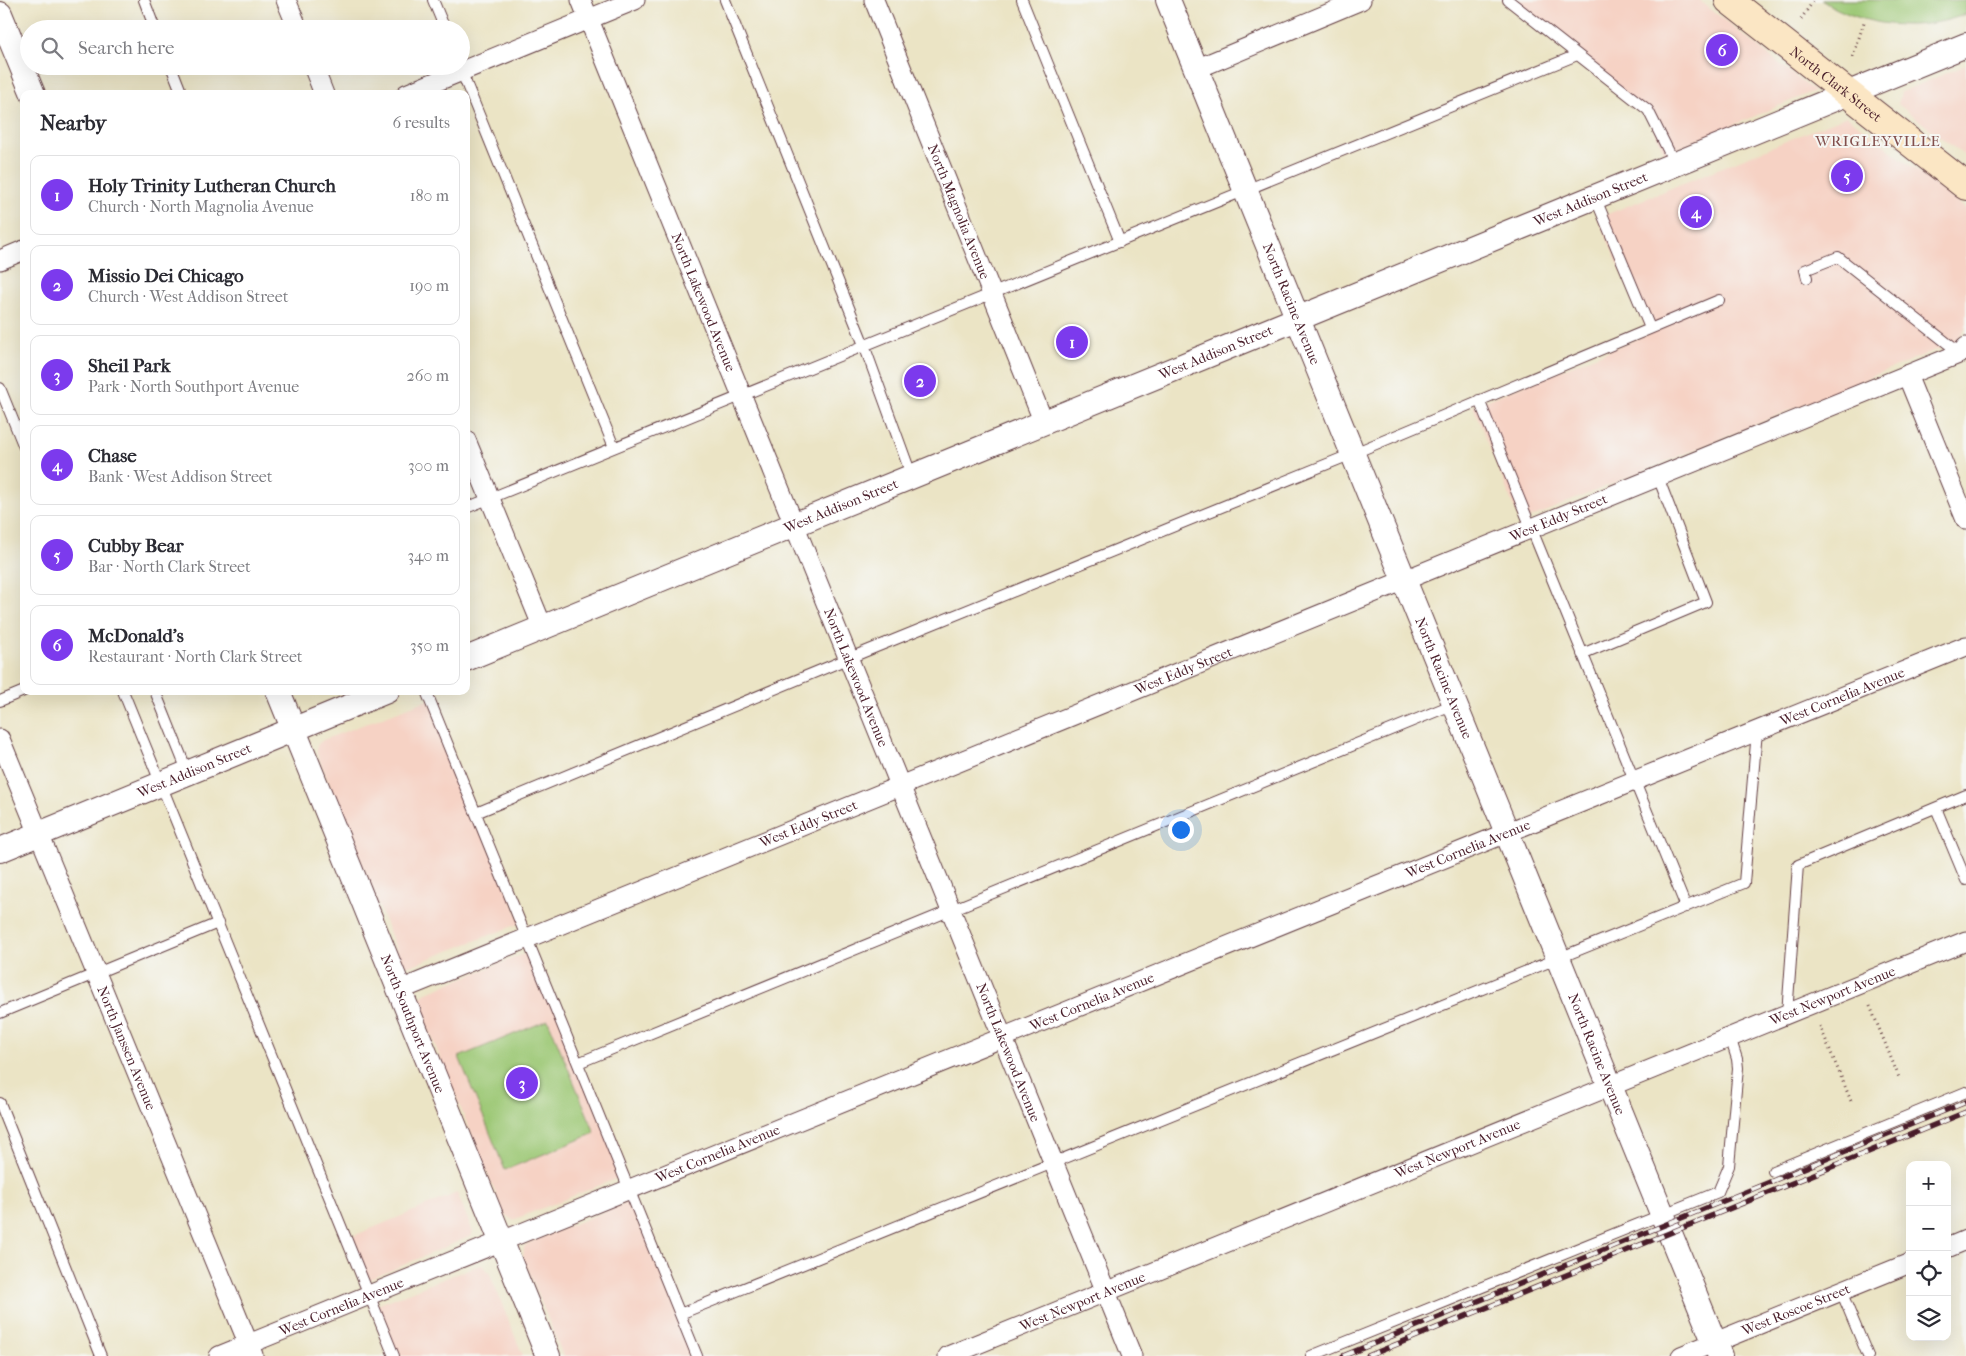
<!DOCTYPE html>
<html lang="en">
<head>
<meta charset="utf-8">
<style>
  body { margin:0; font-family:"IM FELL French Canon",serif; background:#f7f7f7; color:#2b2b33 }
  .controls { position:absolute; right:15px; bottom:15px; display:grid; overflow:hidden; border-radius:10px; box-shadow:0 5px 20px #0002 }
  .controls button { width:45px; height:45px; display:grid; place-items:center; padding:0; border:0; border-bottom:1px solid #e1e1e2; background:#fff; color:#2b2b33; font:25px sans-serif }
  .you { position:absolute; left:1180px; top:829px; width:18px; height:18px; margin:-12px; border:4px solid #fff; border-radius:50%; background:#1a73e8; box-shadow:0 0 0 8px #1a73e833 }
  .badge { display:grid; place-items:center; width:32px; height:32px; border-radius:50%; background:#7c3aed; color:#fff; font-size:16px; font-weight:700 }
  .pin { position:absolute; translate:-50% -50%; border:2px solid #fff; box-shadow:0 1px 5px #0006 }
  .list { margin:0; padding:0; list-style:none }
  h2 { display:flex; justify-content:space-between; align-items:center; height:65px; margin:0; padding:0 20px; font-size:21px }
  h2 small { font-size:16px; font-weight:400; color:#7c7c81 }
  .list li { display:grid; grid-template-columns:32px 1fr auto; gap:15px; align-items:center; box-sizing:border-box; height:80px; margin:0 10px 10px; padding:0 10px; border:1px solid #e1e1e2; border-radius:10px }
  .list b { display:block; font-size:19px; white-space:nowrap }
  .list p { margin:0; font-size:16px; white-space:nowrap; color:#7c7c81 }
  .list em { font-size:16px; font-style:normal; color:#7c7c81 }
  .icon { flex:none; width:28px; height:28px; fill:none; stroke:currentColor; stroke-width:2; stroke-linecap:round; stroke-linejoin:round }
  .map { position:relative; flex:none; width:1966px; height:1356px; overflow:hidden }
  .search { position:absolute; background:#fff; box-shadow:0 5px 20px #0002; left:20px; top:20px; width:450px; height:55px; display:flex; align-items:center; gap:12px; box-sizing:border-box; padding:0 18px; border-radius:28px; color:#7c7c81; font-size:19px }
  .panel { position:absolute; background:#fff; box-shadow:0 5px 20px #0002; left:20px; top:90px; width:450px; height:605px; border-radius:10px }
  .map>svg:first-child { display:block }
  .built { fill:#f6d2c4 }
  .green { fill:#9cc875; stroke:#737450 }
  .lines { fill:none; stroke-linecap:round; stroke-linejoin:round }
  .service-casing { stroke:#623d42; stroke-width:12 }
  .minor-casing { stroke:#623d42; stroke-width:21 }
  .tertiary-casing { stroke:#623d42; stroke-width:26 }
  .secondary-casing { stroke:#623d42; stroke-width:30 }
  .path { stroke:#623d42; stroke-width:3; stroke-dasharray:1 4; stroke-linecap:butt }
  .service { stroke:#fff; stroke-width:10 }
  .minor { stroke:#fff; stroke-width:19 }
  .tertiary { stroke:#fff; stroke-width:24 }
  .secondary { stroke:#fbe6c4; stroke-width:28 }
  .rail-casing { stroke:#4a1f2b; stroke-width:5.5 }
  .rail { stroke:#f6f6f2; stroke-width:4; stroke-dasharray:11; stroke-linecap:butt }
  .labels { text-anchor:middle; stroke-width:4; stroke-linejoin:round; paint-order:stroke }
  .street-label { font-size:14px; fill:#4a1f2b; stroke:#f6f6f2 }
  .neighbourhood-label { font-size:15px; letter-spacing:1px; fill:#824f4c; stroke:#f6f6f2 }
</style>
</head>
<body>
<div class="map">
<svg width="1966" height="1356" viewBox="0 0 1966 1356">
  <rect width="100%" height="100%" fill="#f6f6f2"/>
  <filter id="ink" filterUnits="userSpaceOnUse"><feTurbulence type="fractalNoise" baseFrequency=".02" numOctaves="2"/><feDisplacementMap in="SourceGraphic" scale="10" xChannelSelector="R" yChannelSelector="G"/><feConvolveMatrix kernelMatrix="1 2 1 2 8 2 1 2 1" color-interpolation-filters="sRGB"/></filter>
  <filter id="wash" filterUnits="userSpaceOnUse"><feTurbulence type="fractalNoise" baseFrequency=".0096" numOctaves="4" result="noise"/><feDisplacementMap in="SourceGraphic" scale="20" xChannelSelector="R" yChannelSelector="G"/><feGaussianBlur stdDeviation="1.12" result="paint"/><feColorMatrix in="noise" values="0 0 0 0 0 0 0 0 0 0 0 0 0 0 0 0 0 1.4 0 .05"/><feComposite in="paint" operator="in"/></filter>
  <g filter="url(#wash)">
    <rect width="100%" height="100%" fill="#ebe4c5"/>
    <path class="built" d="M1501,0H1699L1814,91L1665,154L1647,113Z
      M1966,65V157L1898,104L1901,92Z
      M1847,116L1966,209V328L1955,342L1520,522L1473,406L1649,334L1598,218Z
      M430,699L521,923L410,966L402,963L317,754V745L323,740Z
      M532,951L623,1176L513,1220L504,1214L419,1006L420,998L427,992Z
      M457,1193L473,1232L471,1236L364,1282L346,1239Z
      M633,1200L697,1356H563L523,1257L524,1247L528,1243Z
      M482,1265L489,1272L523,1356H394L374,1306L474,1267Z"/>
    <path class="green" d="M1821,0H1966V14C1919,33 1863,27 1821,0Z
      M548,1020L595,1133L505,1170L459,1057Z"/>
  </g>
  <g filter="url(#ink)">
    <g class="lines">
      <g class="service-casing">
        <path id="service" d="M144,0L155,29
          M433,0L445,29
          M725,0L864,345L912,477
          M1022,0L1120,242
          M1508,0L1648,110L1675,164
          M171,66L182,94
          M460,68L614,447
          M1595,197L1650,328
          M1807,278L1805,270L1838,257L1961,354
          M0,388L24,447
          M1479,400L1686,907
          M466,508L1577,55
          M1582,654L1706,602L1658,477
          M123,691L394,1356
          M155,691L188,773
          M426,691L697,1356
          M0,701L24,691
          M1936,808L1966,880
          M476,813L869,650L1352,454L1719,300
          M0,1013L218,923
          M1787,1014L1798,865L1966,795
          M578,1063L1454,704
          M0,1103L101,1356
          M1773,1171L1966,1092
          M1841,1291L1868,1356
          M680,1314L1744,883L1757,731
          M1311,1356L1718,1192L1729,1166L1738,1068L1737,1059L1730,1037"/>
      </g>
      <g class="minor-casing">
        <g id="minor">
          <path d="M286,0L298,29"/>
          <path id="s1" d="M581,0L1132,1356"/>
          <path id="s2" d="M874,0L1044,423"/>
          <path d="M313,66L324,94"/>
          <path d="M1196,69L1361,0"/>
          <path d="M406,94L635,0"/>
          <path d="M0,260L24,250"/>
          <path d="M1907,375L1966,520"/>
          <path d="M466,440L543,628"/>
          <path id="s3" d="M0,739L253,1355"/>
          <path id="s4" d="M400,990L1961,353L1966,347"/>
          <path d="M1947,1248L1966,1240"/>
          <path id="s5" d="M219,1356L1966,646"/>
          <path id="s6" d="M948,1356L1966,941"/>
          <path id="s7" d="M1681,1356L1910,1263"/>
        </g>
      </g>
      <g class="tertiary-casing">
        <g id="tertiary">
          <path id="s8" d="M1168,0L1720,1356"/>
          <path d="M0,14L33,94"/>
          <path id="s9" d="M466,659L1966,45"/>
          <path id="s10" d="M278,691L548,1356"/>
          <path id="s11" d="M0,850L387,691"/>
        </g>
      </g>
      <g class="secondary-casing">
        <g id="secondary">
          <path id="s12" d="M1729,0L1966,186"/>
        </g>
      </g>
      <path class="path" d="M1801,19L1814,0
        M1853,57L1865,19
        M1870,1006L1900,1080
        M1820,1026L1851,1101"/>
      <use href="#service" class="service"/>
      <use href="#minor" class="minor"/>
      <use href="#tertiary" class="tertiary"/>
      <use href="#secondary" class="secondary"/>
      <g class="rail-casing">
        <path id="rail" d="M1343,1356L1966,1102
          M1368,1356L1966,1112"/>
      </g>
      <use href="#rail" class="rail"/>
    </g>
  </g>
  <g class="labels">
    <g class="street-label">
      <text dy="5" stroke="none"><textPath href="#s12" startOffset="136">North Clark Street</textPath></text>
      <text dy="5" stroke="none"><textPath href="#s9" startOffset="1215">West Addison Street</textPath></text>
      <text dy="5" stroke="none"><textPath href="#s2" startOffset="228">North Magnolia Avenue</textPath></text>
      <text dy="5" stroke="none"><textPath href="#s1" startOffset="326">North Lakewood Avenue</textPath></text>
      <text dy="5" stroke="none"><textPath href="#s8" startOffset="328">North Racine Avenue</textPath></text>
      <text dy="5" stroke="none"><textPath href="#s9" startOffset="810">West Addison Street</textPath></text>
      <text dy="5" stroke="none"><textPath href="#s9" startOffset="405">West Addison Street</textPath></text>
      <text dy="5" stroke="none"><textPath href="#s4" startOffset="1251">West Eddy Street</textPath></text>
      <text dy="5" stroke="none"><textPath href="#s4" startOffset="846">West Eddy Street</textPath></text>
      <text dy="5" stroke="none"><textPath href="#s1" startOffset="731">North Lakewood Avenue</textPath></text>
      <text dy="5" stroke="none"><textPath href="#s8" startOffset="732">North Racine Avenue</textPath></text>
      <text dy="5" stroke="none"><textPath href="#s5" startOffset="1752">West Cornelia Avenue</textPath></text>
      <text dy="5" stroke="none"><textPath href="#s11" startOffset="210">West Addison Street</textPath></text>
      <text dy="5" stroke="none"><textPath href="#s4" startOffset="441">West Eddy Street</textPath></text>
      <text dy="5" stroke="none"><textPath href="#s5" startOffset="1348">West Cornelia Avenue</textPath></text>
      <text dy="5" stroke="none"><textPath href="#s6" startOffset="955">West Newport Avenue</textPath></text>
      <text dy="5" stroke="none"><textPath href="#s5" startOffset="942">West Cornelia Avenue</textPath></text>
      <text dy="5" stroke="none"><textPath href="#s10" startOffset="359">North Southport Avenue</textPath></text>
      <text dy="5" stroke="none"><textPath href="#s3" startOffset="334">North Janssen Avenue</textPath></text>
      <text dy="5" stroke="none"><textPath href="#s1" startOffset="1136">North Lakewood Avenue</textPath></text>
      <text dy="5" stroke="none"><textPath href="#s8" startOffset="1138">North Racine Avenue</textPath></text>
      <text dy="5" stroke="none"><textPath href="#s6" startOffset="550">West Newport Avenue</textPath></text>
      <text dy="5" stroke="none"><textPath href="#s5" startOffset="538">West Cornelia Avenue</textPath></text>
      <text dy="5" stroke="none"><textPath href="#s6" startOffset="145">West Newport Avenue</textPath></text>
      <text dy="5" stroke="none"><textPath href="#s5" startOffset="132">West Cornelia Avenue</textPath></text>
      <text dy="5" stroke="none"><textPath href="#s7" startOffset="124">West Roscoe Street</textPath></text>
    </g>
    <g class="neighbourhood-label">
      <text x="1878" y="146">WRIGLEYVILLE</text>
    </g>
  </g>
</svg>
<div class="controls">
<button>+</button>
<button>−</button>
<button><svg class="icon" aria-label="locate" viewBox="0 0 24 24"><circle cx="12" cy="12" r="6"/><path d="M12 2v4M12 18v4M2 12h4M18 12h4"/></svg></button>
<button><svg class="icon" aria-label="layers" viewBox="0 0 24 24"><path d="M12 4l9 5-9 5-9-5zM3 14l9 5 9-5"/></svg></button>
</div>
<div class="you"></div>
<div class="pin badge" style="left:1072px;top:342px">1</div>
<div class="pin badge" style="left:920px;top:381px">2</div>
<div class="pin badge" style="left:522px;top:1083px">3</div>
<div class="pin badge" style="left:1696px;top:212px">4</div>
<div class="pin badge" style="left:1847px;top:176px">5</div>
<div class="pin badge" style="left:1722px;top:50px">6</div>
<div class="search"><svg class="icon" aria-label="search" viewBox="0 0 24 24"><circle cx="10" cy="10" r="6"/><path d="M15 15l6 6"/></svg>Search here</div>
<section class="panel">
<h2>Nearby<small>6 results</small></h2>
<ul class="list">
<li><span class="badge">1</span><div><b>Holy Trinity Lutheran Church</b><p>Church · North Magnolia Avenue</p></div><em>180 m</em></li>
<li><span class="badge">2</span><div><b>Missio Dei Chicago</b><p>Church · West Addison Street</p></div><em>190 m</em></li>
<li><span class="badge">3</span><div><b>Sheil Park</b><p>Park · North Southport Avenue</p></div><em>260 m</em></li>
<li><span class="badge">4</span><div><b>Chase</b><p>Bank · West Addison Street</p></div><em>300 m</em></li>
<li><span class="badge">5</span><div><b>Cubby Bear</b><p>Bar · North Clark Street</p></div><em>340 m</em></li>
<li><span class="badge">6</span><div><b>McDonald's</b><p>Restaurant · North Clark Street</p></div><em>350 m</em></li>
</ul>
</section>
</div>
</body>
</html>
